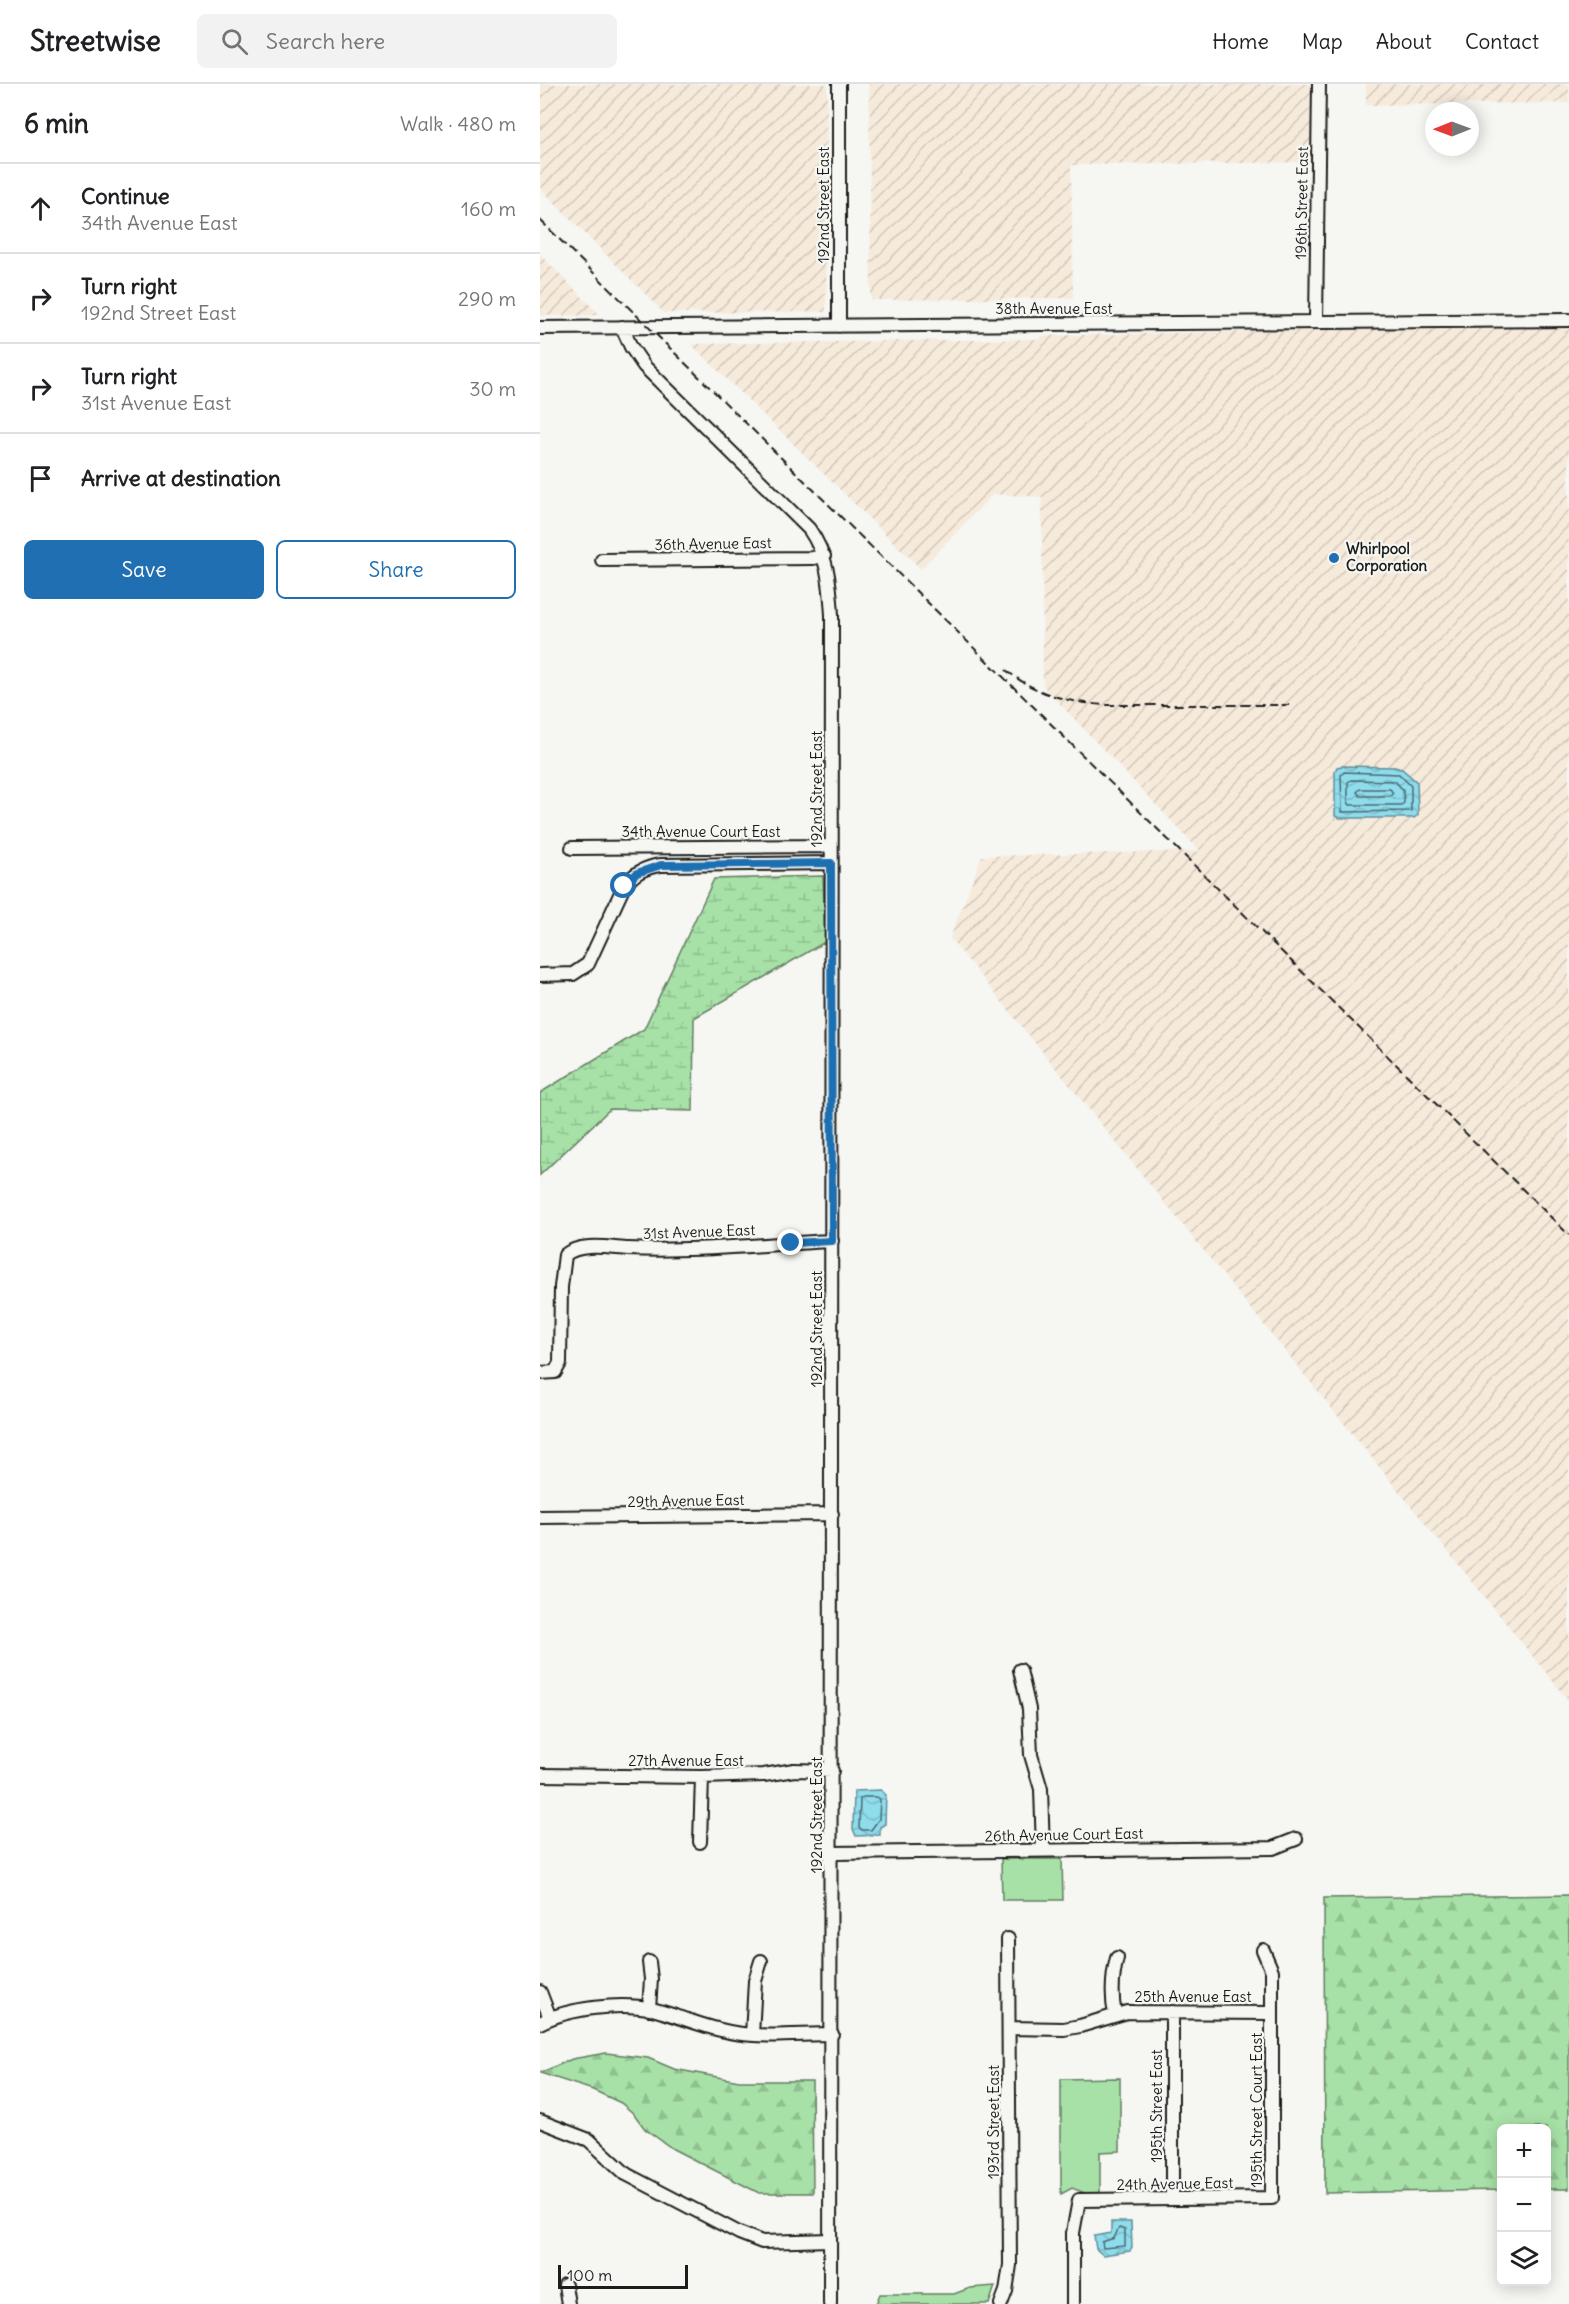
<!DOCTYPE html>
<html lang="en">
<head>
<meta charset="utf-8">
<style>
  body { margin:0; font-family:Delius,sans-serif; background:#f2f2f2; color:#202124 }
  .controls { position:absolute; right:18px; bottom:18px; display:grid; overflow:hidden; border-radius:9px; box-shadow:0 3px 15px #0003 }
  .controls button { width:54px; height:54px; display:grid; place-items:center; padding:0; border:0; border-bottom:2px solid #e0e0e0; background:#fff; color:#202124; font:30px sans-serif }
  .compass { position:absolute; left:885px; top:18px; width:54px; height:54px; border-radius:50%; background:#fff; box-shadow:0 3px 15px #0003; rotate:269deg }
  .scale { position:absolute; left:18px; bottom:15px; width:130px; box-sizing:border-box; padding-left:6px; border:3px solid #1c1c1c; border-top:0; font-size:16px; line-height:21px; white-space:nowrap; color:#1c1c1c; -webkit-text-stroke:4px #f6f6f2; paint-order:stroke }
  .stop { position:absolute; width:18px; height:18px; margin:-14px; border:4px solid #1f6fb2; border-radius:50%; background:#fff }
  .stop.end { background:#1f6fb2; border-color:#fff; box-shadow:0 2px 6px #0008 }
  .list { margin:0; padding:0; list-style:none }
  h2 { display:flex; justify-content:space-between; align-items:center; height:78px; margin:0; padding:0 24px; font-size:26px }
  h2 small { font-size:20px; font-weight:400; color:#757577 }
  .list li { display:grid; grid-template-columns:39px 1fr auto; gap:18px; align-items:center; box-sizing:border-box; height:90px; padding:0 24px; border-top:2px solid #e0e0e0 }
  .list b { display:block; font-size:22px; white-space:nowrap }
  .list p { margin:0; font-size:20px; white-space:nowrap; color:#757577 }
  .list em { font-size:20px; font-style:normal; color:#757577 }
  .actions { display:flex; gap:12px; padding:18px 24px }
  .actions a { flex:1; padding:14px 0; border:2px solid #1f6fb2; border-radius:9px; text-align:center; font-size:21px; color:#1f6fb2 }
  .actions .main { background:#1f6fb2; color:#fff }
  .icon { flex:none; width:33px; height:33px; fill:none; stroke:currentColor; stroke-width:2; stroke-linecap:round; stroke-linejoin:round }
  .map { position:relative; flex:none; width:1029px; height:2220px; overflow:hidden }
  header { display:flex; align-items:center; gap:36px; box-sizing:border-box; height:84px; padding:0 30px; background:#fff; border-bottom:2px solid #e0e0e0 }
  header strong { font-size:28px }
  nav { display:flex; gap:33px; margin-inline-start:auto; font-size:21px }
  .search { width:420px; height:54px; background:#f2f2f2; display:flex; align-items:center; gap:15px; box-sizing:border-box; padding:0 21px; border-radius:9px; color:#757577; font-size:22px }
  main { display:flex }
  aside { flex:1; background:#fff }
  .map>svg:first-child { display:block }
  .industrial { fill:url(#industrial-furrows) }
  .forest { fill:url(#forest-firs); stroke:#627e62; stroke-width:1.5 }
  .wetland { fill:url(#wetland-marsh); stroke:#627e62; stroke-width:1.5 }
  .green { fill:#a7e1a7; stroke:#627e62; stroke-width:1.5 }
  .water { fill:url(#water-waves); stroke:#608f99; stroke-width:1.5 }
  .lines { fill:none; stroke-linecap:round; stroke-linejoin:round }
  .shore { stroke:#4a696f; stroke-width:1.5 }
  .minor-casing { stroke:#1c1c1c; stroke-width:16 }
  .minor { stroke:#f6f6f2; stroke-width:12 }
  .rail { stroke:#1c1c1c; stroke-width:2; stroke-dasharray:9 4.5; stroke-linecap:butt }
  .route { stroke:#1f6fb2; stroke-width:8 }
  .poi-dot { fill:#1f6fb2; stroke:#f6f6f2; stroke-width:2 }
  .labels { text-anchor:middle; stroke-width:4.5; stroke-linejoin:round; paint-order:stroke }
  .street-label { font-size:15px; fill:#1c1c1c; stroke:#f6f6f2 }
  .poi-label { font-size:15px; font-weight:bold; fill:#1c1c1c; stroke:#f6f6f2; text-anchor:start }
</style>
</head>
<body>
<header>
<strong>Streetwise</strong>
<div class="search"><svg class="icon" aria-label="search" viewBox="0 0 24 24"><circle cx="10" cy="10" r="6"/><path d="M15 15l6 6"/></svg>Search here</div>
<nav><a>Home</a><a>Map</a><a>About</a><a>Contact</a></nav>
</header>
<main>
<aside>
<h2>6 min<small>Walk · 480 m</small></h2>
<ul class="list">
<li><svg class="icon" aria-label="ahead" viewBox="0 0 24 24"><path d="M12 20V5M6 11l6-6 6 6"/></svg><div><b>Continue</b><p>34th Avenue East</p></div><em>160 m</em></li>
<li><svg class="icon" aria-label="right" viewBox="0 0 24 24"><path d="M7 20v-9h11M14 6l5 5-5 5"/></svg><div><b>Turn right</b><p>192nd Street East</p></div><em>290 m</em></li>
<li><svg class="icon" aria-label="right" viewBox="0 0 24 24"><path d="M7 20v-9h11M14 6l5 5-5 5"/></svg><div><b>Turn right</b><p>31st Avenue East</p></div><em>30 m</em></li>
<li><svg class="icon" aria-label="arrive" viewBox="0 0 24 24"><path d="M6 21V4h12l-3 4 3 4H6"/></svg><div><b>Arrive at destination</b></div></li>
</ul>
<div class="actions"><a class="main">Save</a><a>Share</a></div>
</aside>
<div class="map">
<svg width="1029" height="2220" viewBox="0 0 1029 2220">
  <defs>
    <pattern id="industrial-furrows" width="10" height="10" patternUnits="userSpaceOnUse" patternTransform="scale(1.5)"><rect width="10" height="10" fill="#f6eadb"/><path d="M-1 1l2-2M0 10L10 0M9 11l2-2" fill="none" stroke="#d2c8bb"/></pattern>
    <pattern id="forest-firs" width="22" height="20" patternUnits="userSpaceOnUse" patternTransform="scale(1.5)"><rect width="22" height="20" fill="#a7e1a7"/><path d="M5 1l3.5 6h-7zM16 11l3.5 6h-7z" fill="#8fc08f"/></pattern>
    <pattern id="wetland-marsh" width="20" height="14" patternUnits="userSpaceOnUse" patternTransform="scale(1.5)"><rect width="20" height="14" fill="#a7e1a7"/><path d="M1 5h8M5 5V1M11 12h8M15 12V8" fill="none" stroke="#8fc08f"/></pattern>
    <pattern id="water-waves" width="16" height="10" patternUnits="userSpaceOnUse" patternTransform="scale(1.5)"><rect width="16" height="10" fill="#8edcec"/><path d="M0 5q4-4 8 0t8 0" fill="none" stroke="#7abcca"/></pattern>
  </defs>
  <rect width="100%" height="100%" fill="#f6f6f2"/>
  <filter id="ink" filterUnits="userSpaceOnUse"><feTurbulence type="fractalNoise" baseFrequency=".0167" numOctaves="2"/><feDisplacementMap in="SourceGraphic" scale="12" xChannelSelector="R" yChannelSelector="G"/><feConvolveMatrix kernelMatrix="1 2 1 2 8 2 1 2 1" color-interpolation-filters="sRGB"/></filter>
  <g filter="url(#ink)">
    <path class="industrial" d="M0,0H287L286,228L124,229L0,104Z
      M329,0H771L772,78L531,81L533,214L331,216Z
      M826,0H1029V19L826,21Z
      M0,170L60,231L0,232Z
      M1029,240V1617L410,854L442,772L660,767L503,602L502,413L453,410L381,485L151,260L501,255L502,252Z"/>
    <path class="forest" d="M1029,1811V2105H1007L1006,2044H962L961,2106L785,2109L784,1814Z
      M66,1969L108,1974L134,1985L199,1997H272L273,2109H219L133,2065L105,2045L94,2030L81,2019L53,2006L0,1989L32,1975Z"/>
    <path class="wetland" d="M283,792L285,858L154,934L153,1027L70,1025L0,1091V1009L104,945L174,795Z"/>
    <path class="green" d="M461,1775H522L523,1816H462Z
      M580,1994V2067L560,2068V2109H545L532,2104L521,2110V1995Z
      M455,2202L449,2220H336L340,2210H414L430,2204Z"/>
    <path class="water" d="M802,682L855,683L862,685L877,698L878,731L874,734H800L795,732V687L797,683Z
      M341,1706L346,1711L345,1740L340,1743V1751L316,1752L313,1745L314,1707Z
      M571,2138H591L592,2164L590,2167L563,2171L556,2165L554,2152L571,2149Z"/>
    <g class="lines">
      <path class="shore" d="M804,688L859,690L871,702V727L802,728L801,691Z
        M811,696L855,697L863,706L864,719L861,721H810L808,718V698Z
        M820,705H850L853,709L850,712H820L817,708Z
        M323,1713H337L340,1715L339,1735L331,1746H322L319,1743L320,1715Z
        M579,2144L585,2146V2162L563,2164L562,2158L574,2154Z"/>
      <g class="minor-casing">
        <path id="minor" d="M299,0V242
          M776,238L779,0
          M82,243L91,263L104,282L269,445C288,472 290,499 292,531L290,2220
          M0,244L1029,236
          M62,476L273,474L284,472
          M32,764L291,762
          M0,891L33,890L48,880L84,802C94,789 105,783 121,781L291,779
          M0,1289L15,1288L20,1279L21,1203L25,1171C40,1158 70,1164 88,1165C156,1168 224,1160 292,1157
          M0,1433L292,1430
          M480,1586L489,1625L491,1671L501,1705L503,1766
          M0,1691L162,1693L224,1691L254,1686L292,1687
          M160,1758L162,1693
          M292,1769L733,1764L756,1755
          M109,1878L111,1895L109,1925
          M0,1908L10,1934
          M632,1928V2115
          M575,1931C571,1911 572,1893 577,1874
          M0,1939C28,1924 81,1918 112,1925C140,1932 167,1945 195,1949C226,1954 260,1950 292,1950
          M469,1944L524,1945L540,1942L587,1928L731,1929
          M212,1951L215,1897L221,1877
          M0,2037L49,2056L86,2090L199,2149L222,2158L290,2156
          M25,2201L28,2220
          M461,2220L466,2207L470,2181L468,1855
          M533,2220V2149L539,2116L732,2114V1887L723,1866"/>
      </g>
      <use href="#minor" class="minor"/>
      <path class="rail" d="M0,136L1029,1151
        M466,586C495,610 527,618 564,621H749"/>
    </g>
  </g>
  <g class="lines" filter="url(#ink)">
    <path class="route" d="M84,802L97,789L121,781L291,779L292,1157L251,1159"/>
  </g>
  <circle class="poi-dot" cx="794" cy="474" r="6"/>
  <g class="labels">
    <g class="street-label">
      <text transform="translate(762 119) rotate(-89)" y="5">196th Street East</text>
      <text transform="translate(284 121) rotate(-90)" y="5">192nd Street East</text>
      <text x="514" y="230">38th Avenue East</text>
      <text transform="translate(173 460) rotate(-1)" y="5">36th Avenue East</text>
      <text transform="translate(277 705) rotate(-90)" y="5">192nd Street East</text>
      <text x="161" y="753">34th Avenue Court East</text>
      <text transform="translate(159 1148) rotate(-2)" y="5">31st Avenue East</text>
      <text transform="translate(277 1245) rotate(-90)" y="5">192nd Street East</text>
      <text transform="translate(146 1417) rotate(-1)" y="5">29th Avenue East</text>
      <text x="146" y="1682">27th Avenue East</text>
      <text transform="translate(277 1731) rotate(-90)" y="5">192nd Street East</text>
      <text transform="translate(524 1751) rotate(-1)" y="5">26th Avenue Court East</text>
      <text x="653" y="1918">25th Avenue East</text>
      <text transform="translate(617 2022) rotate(-90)" y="5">195th Street East</text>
      <text transform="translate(717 2026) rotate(-90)" y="5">195th Street Court East</text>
      <text transform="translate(454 2038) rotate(-90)" y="5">193rd Street East</text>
      <text transform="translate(635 2100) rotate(-1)" y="5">24th Avenue East</text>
    </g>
    <g class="poi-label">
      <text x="806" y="470">Whirlpool<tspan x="806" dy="17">Corporation</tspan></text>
    </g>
  </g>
</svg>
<div class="controls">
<button>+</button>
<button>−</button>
<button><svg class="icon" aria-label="layers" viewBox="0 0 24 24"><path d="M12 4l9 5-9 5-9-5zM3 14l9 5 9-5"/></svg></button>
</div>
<svg class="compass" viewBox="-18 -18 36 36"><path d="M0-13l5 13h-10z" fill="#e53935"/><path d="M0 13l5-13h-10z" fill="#757577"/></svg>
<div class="scale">100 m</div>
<div class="stop" style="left:84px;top:802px"></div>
<div class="stop end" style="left:251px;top:1159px"></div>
</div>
</main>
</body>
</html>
